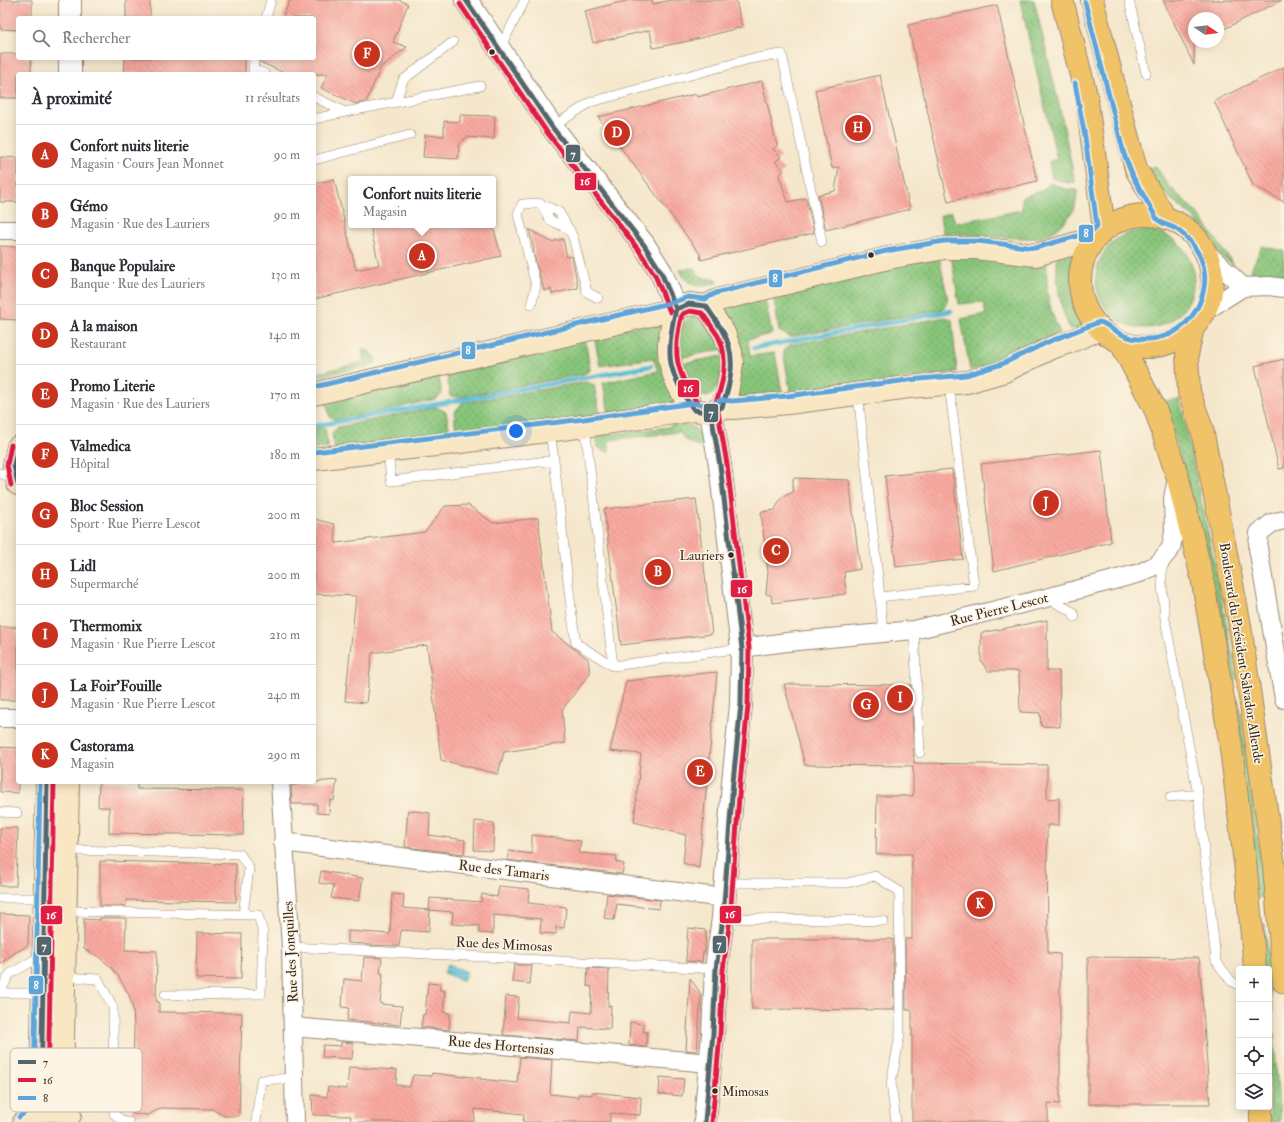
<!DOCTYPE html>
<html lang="fr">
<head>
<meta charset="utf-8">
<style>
  body { margin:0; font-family:"IM FELL Double Pica",serif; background:#f7f7f7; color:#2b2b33 }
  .controls { position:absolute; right:12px; bottom:12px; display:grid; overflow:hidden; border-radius:4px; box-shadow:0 2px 10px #0003 }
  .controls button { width:36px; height:36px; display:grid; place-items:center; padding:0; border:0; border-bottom:1px solid #e1e1e2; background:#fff; color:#2b2b33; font:20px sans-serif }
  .compass { position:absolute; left:1188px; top:12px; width:36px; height:36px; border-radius:50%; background:#fff; box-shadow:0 2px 10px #0003; rotate:103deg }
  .you { position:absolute; left:516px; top:431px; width:14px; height:14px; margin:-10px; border:3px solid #fff; border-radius:50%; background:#1a73e8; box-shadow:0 0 0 6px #1a73e833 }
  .badge { display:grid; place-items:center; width:26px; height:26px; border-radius:50%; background:#c8321e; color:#fff; font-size:13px; font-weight:700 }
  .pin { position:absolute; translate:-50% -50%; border:2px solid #fff; box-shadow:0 1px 4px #0006 }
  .popup { position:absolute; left:348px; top:176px; width:148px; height:52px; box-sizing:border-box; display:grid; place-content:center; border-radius:4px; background:#fff; filter:drop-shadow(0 1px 3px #0005); font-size:13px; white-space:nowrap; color:#7c7c81 }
  .popup b { font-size:15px; color:#2b2b33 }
  .popup::after { content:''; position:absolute; left:50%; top:100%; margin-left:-8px; border:8px solid transparent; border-top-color:#fff }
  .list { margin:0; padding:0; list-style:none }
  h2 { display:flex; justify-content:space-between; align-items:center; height:52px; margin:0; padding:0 16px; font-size:17px }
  h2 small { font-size:13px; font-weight:400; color:#7c7c81 }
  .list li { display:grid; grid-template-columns:26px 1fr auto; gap:12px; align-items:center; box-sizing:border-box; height:60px; padding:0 16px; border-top:1px solid #e1e1e2 }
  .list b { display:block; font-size:15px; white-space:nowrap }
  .list p { margin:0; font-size:13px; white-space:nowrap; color:#7c7c81 }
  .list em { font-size:13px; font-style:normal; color:#7c7c81 }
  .icon { flex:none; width:22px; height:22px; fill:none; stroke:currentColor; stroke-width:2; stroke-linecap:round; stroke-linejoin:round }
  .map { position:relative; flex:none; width:1284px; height:1122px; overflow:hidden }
  .search { position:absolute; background:#fff; box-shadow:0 2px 10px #0003; left:16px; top:16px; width:300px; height:44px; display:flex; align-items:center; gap:10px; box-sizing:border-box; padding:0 14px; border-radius:4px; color:#7c7c81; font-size:15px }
  .panel { position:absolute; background:#fff; box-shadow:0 2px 10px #0003; left:16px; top:72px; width:300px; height:712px; border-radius:4px }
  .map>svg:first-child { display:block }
  .grass { fill:url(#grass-dots); stroke:#62784c }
  .water { fill:url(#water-rules); stroke:#4a747a }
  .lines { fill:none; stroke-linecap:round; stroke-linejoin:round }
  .stream { stroke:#59bfd7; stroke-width:4.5 }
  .building { fill:url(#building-back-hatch) }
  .service-casing { stroke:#988875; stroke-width:10 }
  .minor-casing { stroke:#988875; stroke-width:20 }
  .tertiary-casing { stroke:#988875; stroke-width:24 }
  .secondary-casing { stroke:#988875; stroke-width:24 }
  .primary-casing { stroke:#988875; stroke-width:24 }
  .service { stroke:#fff; stroke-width:9 }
  .minor { stroke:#fff; stroke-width:18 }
  .tertiary { stroke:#fff; stroke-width:22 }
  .secondary { stroke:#f9e7c3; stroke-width:22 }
  .primary { stroke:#f0c369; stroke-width:22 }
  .bus-1-casing { stroke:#fcf5e5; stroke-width:8 }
  .bus-2-casing { stroke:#fcf5e5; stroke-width:8 }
  .bus-3-casing { stroke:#fcf5e5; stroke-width:8 }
  .bus-1 { stroke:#53656e; stroke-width:5 }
  .bus-2 { stroke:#df1d45; stroke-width:5 }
  .bus-3 { stroke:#5fa4d9; stroke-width:5 }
  .bus-dot { fill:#3b2a1e; stroke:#fcf5e5; stroke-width:1.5 }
  .labels { text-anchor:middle; stroke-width:3; stroke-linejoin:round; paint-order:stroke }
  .bus-label { font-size:13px; fill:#3b2a1e; stroke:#fcf5e5; text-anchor:end }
  .street-label { font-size:14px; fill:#3b2a1e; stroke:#fcf5e5 }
  .key { fill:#fcf5e5; stroke:#c2b8a9; stroke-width:1 }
  .key-label { font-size:11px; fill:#3b2a1e }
  .line-badge { stroke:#fcf5e5; stroke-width:1.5 }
  .badge-label { font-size:11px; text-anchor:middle; font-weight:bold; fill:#fff }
</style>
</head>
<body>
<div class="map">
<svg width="1284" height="1122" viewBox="0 0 1284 1122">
  <defs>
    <pattern id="grass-dots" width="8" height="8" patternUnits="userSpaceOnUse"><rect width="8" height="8" fill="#88c57a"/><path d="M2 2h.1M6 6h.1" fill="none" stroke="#70a063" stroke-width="1.8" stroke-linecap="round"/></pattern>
    <pattern id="water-rules" width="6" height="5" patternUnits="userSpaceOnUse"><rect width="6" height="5" fill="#59bfd7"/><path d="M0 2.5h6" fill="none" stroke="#4b9bae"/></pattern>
    <pattern id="building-back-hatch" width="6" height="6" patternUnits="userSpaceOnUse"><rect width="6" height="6" fill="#f9aaa0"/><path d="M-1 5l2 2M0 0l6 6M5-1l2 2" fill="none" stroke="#d69289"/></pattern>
  </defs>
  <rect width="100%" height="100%" fill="#fcf5e5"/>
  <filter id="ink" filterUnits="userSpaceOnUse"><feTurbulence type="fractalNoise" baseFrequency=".025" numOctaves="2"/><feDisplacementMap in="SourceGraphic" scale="8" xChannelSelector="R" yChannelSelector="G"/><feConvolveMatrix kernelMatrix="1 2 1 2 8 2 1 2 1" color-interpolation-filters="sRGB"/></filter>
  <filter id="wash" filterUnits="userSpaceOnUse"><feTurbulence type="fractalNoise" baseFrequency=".012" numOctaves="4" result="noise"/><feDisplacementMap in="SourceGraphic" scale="16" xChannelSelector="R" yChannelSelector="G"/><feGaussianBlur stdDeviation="0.9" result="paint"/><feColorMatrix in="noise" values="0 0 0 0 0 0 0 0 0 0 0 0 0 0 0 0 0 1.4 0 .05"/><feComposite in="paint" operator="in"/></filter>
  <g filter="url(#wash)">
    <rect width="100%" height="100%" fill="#f5e7cc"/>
    <path class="grass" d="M1020,0H1034L1060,109L1075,182L1068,183L1052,178L1049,162L1057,159Z
      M1156,166L1167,184L1198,214L1234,265L1223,258L1213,247L1194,218L1166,195L1156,183L1148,168Z
      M1050,183L1065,189L1077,190C1077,201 1075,209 1068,218C1062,226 1053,233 1044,236C1036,239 1027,238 1019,238C994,238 969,233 943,233L940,216L951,212L956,223L1022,210V197L1041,191Z
      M1096 279a49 49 0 1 1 98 0a49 49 0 1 1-98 0Z
      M1262,246L1284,251V279L1259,276L1250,272Z
      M1070,253L1072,256C1070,285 1073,301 1086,327L1070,329C1059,304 1056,284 1057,256Z
      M951,255L1047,259C1046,289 1047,305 1060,333L1042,339L1001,361L986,367L970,370L961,319L986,314L983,302L959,304Z
      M939,256L948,301L944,309L790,337L779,331L773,293Z
      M694,268C700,279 705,279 716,279V283C700,289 687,287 680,270Z
      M764,294L772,334L748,339L750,356L775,353L782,392L743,398L738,396L735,391L720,310Z
      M694,315L704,318L723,349L675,359C678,344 677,322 694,315Z
      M946,317L952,320L957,372L791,394L783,351L790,345Z
      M660,321L663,326L676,399L675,405L609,413L603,383L658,371L653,358L600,366L594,335Z
      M585,337L590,370L584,374L460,397L450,396L446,370Z
      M362,350C370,350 372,353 376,359L374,365L366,368H358L314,378V374L364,362Z
      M723,356C721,369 722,393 706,396C701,397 696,396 693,391C687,383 683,372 678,364Z
      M438,372L442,394L435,399L338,421L330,417L325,397Z
      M586,382L594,385L600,415L456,431L454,413L462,403Z
      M1180,399L1214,562L1237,679L1228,681L1187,478L1163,401Z
      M436,407L446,412L450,433L335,449L332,434L338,427Z
      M683,423C696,427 700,432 706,444L702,448L685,440L680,432L609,440V452L602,450L597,446V440L598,435L608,431L613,434L668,427L674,424Z
      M318,427L325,429L328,448L314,449V428Z
      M1240,707L1265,897L1256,898L1233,709Z
      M1265,925L1268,952L1280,1122H1270L1269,969H1262L1259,926Z"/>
    <path class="water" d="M448,964L467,972L463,981L444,973Z"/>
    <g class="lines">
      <path class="stream" d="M754,348L951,311
        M314,426L651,366"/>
    </g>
    <g id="blocks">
      <path class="building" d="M0,0H32V18H18V30L0,29Z
        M126,0H150V18H126Z
        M290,0H399L408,4L393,42L407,47L381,67L366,102L356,104L321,88L328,74H287L260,62V58H314V18H282Z
        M630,0H652L653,4L671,0H736L742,27L689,41L653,48L650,30L593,43L585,11Z
        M1163,0H1282L1218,32V18H1194V65Z
        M997,5L1037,181L948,202L908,25Z
        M0,54H18V58H31V74H18V98H0Z
        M125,58H245V74L124,73Z
        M1284,67V202L1253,185L1214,101Z
        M880,75L910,209L826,230L818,195L835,191L839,167L832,168L815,90Z
        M762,81L777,146L773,149L781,157L775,162L784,170L779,176L788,202L806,198L814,233L701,260L700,254L598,117L696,94L697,97Z
        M460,115L495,116L494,139L466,137L459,145L458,159L423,157L425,135L444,136V121L460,122Z
        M0,157L18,158V202H0Z
        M334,179L356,270L379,265L370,225H493L501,256L314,299V184Z
        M529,229L551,242L563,239L567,257L572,256L578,288L552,294L551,289L544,291L533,251L534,250Z
        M0,246L18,247V320L0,319Z
        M1284,359V468L1279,469L1255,366Z
        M1101,450L1111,542L994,571L981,464Z
        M952,469L963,559L896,567L885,476Z
        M793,478L849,480L860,569L844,572L846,594L772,603L771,595L766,594L768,572L761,512L775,510L781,498L793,492Z
        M696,499L712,634L621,645L604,509Z
        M468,505L493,523L538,518L552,632L588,659L590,673L562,710L565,743L504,752L498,774L441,760L427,645L372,653L366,703L345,701L356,596L314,594V519L334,524L336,543L425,532L445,506Z
        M1047,620V671H1059L1060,727L1041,726L1040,713L1020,712L1019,671H988L981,661V633Z
        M0,627H18V700H0Z
        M717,672L699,868L683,863L686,835L634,822L641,754L610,751L626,681Z
        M784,684L911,685L914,763L1047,765V799L1059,798V825H1047L1048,953L1060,954V1104L1048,1103V1122H912V1010H906L905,939H912V854H876L877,796H913V766L805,765Z
        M0,747L18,748V793L0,792Z
        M337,780L334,801L330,800L329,814L317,813V804H292L291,786L304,783Z
        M99,782H137V789L244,790L243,835L109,833V807H98Z
        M408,810L430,813L429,835L465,840L464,854L405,847Z
        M475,821L494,823L493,851L474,850Z
        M0,828H18L16,886H0Z
        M532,835L581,841L579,853L617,856L616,862L624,864L622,874L507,860L509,851L532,854Z
        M100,861L236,864V902L126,900V906H100Z
        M321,871L363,878L359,901L331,898L334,885L319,883Z
        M499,886L529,889L528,903L566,907L564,928L556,927V934L540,933L541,919L493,915V934L479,933V926L452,924L453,912L429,910L430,898L481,902L482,894L497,897Z
        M392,894L404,895L403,908L430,910L429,932L401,930L399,946L365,945V944L348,943V931L390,934Z
        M607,894L660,900L659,909L617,904L614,920L604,918Z
        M0,914L29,915L28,945L13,954L0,964Z
        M100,918H126L125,950L157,951L156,1001L159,1002V1012L242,1013L239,1116H224L212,1109L161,1108L148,1115L132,1114L134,1026L133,1009L129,995L119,977L111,967L99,957L84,949V919L100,920Z
        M688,928L706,930L705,952H703L702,962L686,961Z
        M197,933L242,934L241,979L196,978Z
        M752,939H893L894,1010L752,1009Z
        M364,957L382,958L380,973L383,974L380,1004L402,1006L400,1025L347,1020L349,1008L342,1007L344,979L362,981Z
        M1088,957L1199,958L1210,1104H1088Z
        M514,965H532L530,984L512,982Z
        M588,968L609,969L608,1006H611L610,1029L580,1027L579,1041L503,1035L506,996L519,997L517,1018L571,1023L572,1011L591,1013L592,987L587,986Z
        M690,978L701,994L697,1051L686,1050Z
        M428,983L440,984V990L445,991L443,1012L450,1013L449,1030L421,1027L423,1014L425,1015Z
        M630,1022L644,1024L643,1032H647L646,1047L629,1045Z
        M341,1042L353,1043L352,1059L322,1057L323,1045L341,1046Z
        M520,1057L552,1060L550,1094L578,1097V1094L592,1095V1092L641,1097L640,1115L610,1113V1122H523L524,1114L475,1109L474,1122H350L351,1116L313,1115L312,1095L327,1097L328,1087L347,1089L349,1067L397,1070L396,1085L410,1087L413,1075L431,1076L432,1073L464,1077V1076L481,1078L480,1079L517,1083Z
        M660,1077L684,1079L682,1096L659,1094Z"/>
    </g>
  </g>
  <g filter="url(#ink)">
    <use href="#blocks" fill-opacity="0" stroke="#988875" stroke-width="1"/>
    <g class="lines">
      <g class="service-casing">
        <path id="service" d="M1129,0L1146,73
          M266,18L271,0
          M500,48L525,0
          M253,69L265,74
          M253,74L254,58
          M314,97L345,112L314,119
          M396,102L403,80L453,42
          M345,112L480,86
          M552,127L591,102L750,59L782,54L822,242
          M314,160L410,135
          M541,204L550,220L570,230
          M531,305L536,286L518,214L522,204L539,203L559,212L573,237L587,292L598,298
          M858,393L880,597L974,586L949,384
          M585,426L613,666L742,648
          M550,431L554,460
          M388,451L391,481L554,460L572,616L576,643L613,666
          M0,473L15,480
          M1165,562L1162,568V583L1165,619L1198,794L1216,961L1231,981L1239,985
          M880,597L883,632
          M1047,598L1073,612L1075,617
          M914,630L920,753
          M1170,797L1198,794
          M0,812L17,813
          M67,850L240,854L249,868L243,915
          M727,883H847L875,876L899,891L900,1035L891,1083L896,1122
          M0,898H45
          M66,911L258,915L263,933L261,994L165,995
          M723,918L884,921
          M291,947L716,969
          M64,977L98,979L113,1007L114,1114L124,1122H129
          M0,992L10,974L43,955
          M0,993H28L43,994
          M256,1122L261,1080L294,1078"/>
      </g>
      <g class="minor-casing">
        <path id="minor" d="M0,230H18
          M1206,252L1243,287
          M1205,311L1243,287L1269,286L1284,288
          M1284,520L1272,523L1259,533L1258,548L1284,699
          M742,648L787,642L914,630L1046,598L1140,573L1158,564L1171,548L1174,532L1173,498L1176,484
          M0,718H18
          M280,782L291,947L295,1122
          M283,842L725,898
          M293,1027L710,1063"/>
      </g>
      <g class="tertiary-casing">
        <path id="tertiary" d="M466,0L552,127L644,245L661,272L676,309
          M70,18V0
          M70,74V58
          M705,1122L713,1034L716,969L723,918L733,782L741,705L742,648L720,465L711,413"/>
      </g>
      <g class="secondary-casing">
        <path id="secondary" d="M706,306L718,300L888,258L945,248H976L1036,255L1094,238
          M314,394L676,309L689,304L706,306L724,333L731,352L732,363L727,393L722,407L711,413L694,410C681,392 670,374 669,351C668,339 673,321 676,309
          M722,407L733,408L788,403L909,387L967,382L1005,371L1051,348L1069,342L1100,329
          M18,447L14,465L18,484
          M314,459L453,443L585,426L694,410
          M68,782L62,1090L70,1115
          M47,1109L41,1090L47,782
          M24,1122C34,1111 46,1108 61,1111"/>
      </g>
      <g class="primary-casing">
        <path id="primary" d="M1062,0L1086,95L1094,153L1104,229
          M1092,0L1136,169L1164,216
          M1080 281a66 66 0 1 1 132 0a66 66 0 1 1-132 0Z
          M1193,327L1187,355L1189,392L1202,429L1240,626L1274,866L1284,982
          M1121,343L1156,411L1177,475L1202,577L1230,740L1246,871L1255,969
          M1261,1122V1107"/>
      </g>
      <use href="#service" class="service"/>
      <use href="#minor" class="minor"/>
      <use href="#tertiary" class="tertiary"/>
      <use href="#secondary" class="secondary"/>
      <use href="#primary" class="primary"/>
      <g class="bus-1-casing">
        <path id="bus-1" d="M466,0L552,127L644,245L661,272L676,309
          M689,304L706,306C712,315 718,323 723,332C737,356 731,383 722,407L711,413L694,410C667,372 665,354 676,309Z
          M18,447L14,465L18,484
          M47,782L41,1090L47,1109
          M705,1122L713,1034L716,969L723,918L733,782L741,705L742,648L720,465L711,413"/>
      </g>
      <g class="bus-2-casing">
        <path id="bus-2" d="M460,4L546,131L638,249L655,275L670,312
          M690,311L702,313C707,320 713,328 718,336C729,357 724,381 716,402L710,406L698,404C675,371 672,352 682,314Z
          M11,485L7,465L11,445
          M54,1107L48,1089L54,782
          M712,1122L720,1035L723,970L730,919L740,783L748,706L749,648L727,464L718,412"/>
      </g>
      <g class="bus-3-casing">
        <path id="bus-3" d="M314,387L674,302L688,297L705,299L716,293L886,251L944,241H977L1035,248L1091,232L1097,226L1085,137L1075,83
          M314,452L584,419L693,403L710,406L721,400L733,401L787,396L908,380L966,375L1002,364L1048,342L1099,322C1105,323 1108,326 1112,329C1120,334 1129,339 1138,339C1147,340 1156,339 1165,336C1198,325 1216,281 1197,251C1192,243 1184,234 1176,229C1169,225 1163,225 1157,219L1133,177L1124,154L1085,2
          M19,1117L28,1110L38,1105L34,1090L40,782"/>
      </g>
      <use href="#bus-1" class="bus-1"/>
      <use href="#bus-2" class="bus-2"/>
      <use href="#bus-3" class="bus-3"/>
    </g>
  </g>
  <g class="bus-dot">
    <circle cx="492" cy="52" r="3.5"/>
    <circle cx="871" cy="255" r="3.5"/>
    <circle cx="731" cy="555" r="3.5"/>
    <circle cx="715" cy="1091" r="3.5"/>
  </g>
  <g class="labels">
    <g class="bus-label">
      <text x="724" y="560">Lauriers</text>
      <text x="722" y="1096" text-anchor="start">Mimosas</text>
    </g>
    <g class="street-label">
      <text transform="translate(999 609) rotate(-14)" y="5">Rue Pierre Lescot</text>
      <text transform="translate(1242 653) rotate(81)" y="5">Boulevard du Président Salvador Allende</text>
      <text transform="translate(504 870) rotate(7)" y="5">Rue des Tamaris</text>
      <text transform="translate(504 944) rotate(3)" y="5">Rue des Mimosas</text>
      <text transform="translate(290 952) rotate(-93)" y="5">Rue des Jonquilles</text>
      <text transform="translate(501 1045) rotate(5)" y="5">Rue des Hortensias</text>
    </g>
  </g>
  <rect x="10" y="1048" width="132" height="64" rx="6" class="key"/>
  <rect x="18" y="1060" width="18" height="4" fill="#53656e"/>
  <rect x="18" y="1078" width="18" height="4" fill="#df1d45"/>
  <rect x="18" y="1096" width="18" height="4" fill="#5fa4d9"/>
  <g class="key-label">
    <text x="43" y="1066">7</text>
    <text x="43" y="1084">16</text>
    <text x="43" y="1102">8</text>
  </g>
  <g class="line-badge">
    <rect x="565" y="144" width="16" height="19" rx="4" fill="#53656e"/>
    <rect x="574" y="172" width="23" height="19" rx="4" fill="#df1d45"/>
    <rect x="1078" y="224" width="16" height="19" rx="4" fill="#5fa4d9"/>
    <rect x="768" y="269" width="15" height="19" rx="4" fill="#5fa4d9"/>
    <rect x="461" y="341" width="15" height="19" rx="4" fill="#5fa4d9"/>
    <rect x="677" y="379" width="23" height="19" rx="4" fill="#df1d45"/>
    <rect x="703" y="403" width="16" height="20" rx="4" fill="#53656e"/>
    <rect x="730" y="579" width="23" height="19" rx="4" fill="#df1d45"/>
    <rect x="719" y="905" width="23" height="19" rx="4" fill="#df1d45"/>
    <rect x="40" y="905" width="23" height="20" rx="4" fill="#df1d45"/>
    <rect x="712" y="935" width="15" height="19" rx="4" fill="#53656e"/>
    <rect x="36" y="936" width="16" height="20" rx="4" fill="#53656e"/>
    <rect x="28" y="975" width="16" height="20" rx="4" fill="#5fa4d9"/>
  </g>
  <g class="badge-label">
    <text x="573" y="158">7</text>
    <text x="585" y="185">16</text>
    <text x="1086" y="237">8</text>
    <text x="775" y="282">8</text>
    <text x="468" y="354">8</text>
    <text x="688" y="392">16</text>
    <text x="711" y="417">7</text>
    <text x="742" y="593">16</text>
    <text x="730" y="918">16</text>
    <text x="51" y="919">16</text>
    <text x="719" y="948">7</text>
    <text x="44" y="950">7</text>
    <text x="36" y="989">8</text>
  </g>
</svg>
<div class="controls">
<button>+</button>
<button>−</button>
<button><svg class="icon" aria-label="locate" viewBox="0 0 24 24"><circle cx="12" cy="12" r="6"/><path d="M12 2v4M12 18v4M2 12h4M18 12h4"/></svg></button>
<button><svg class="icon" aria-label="layers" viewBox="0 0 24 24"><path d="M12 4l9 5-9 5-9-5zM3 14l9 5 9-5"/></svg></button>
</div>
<svg class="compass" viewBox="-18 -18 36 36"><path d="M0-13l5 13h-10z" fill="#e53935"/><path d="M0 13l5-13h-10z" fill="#7c7c81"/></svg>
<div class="you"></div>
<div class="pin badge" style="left:422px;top:256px">A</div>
<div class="popup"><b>Confort nuits literie</b>Magasin</div>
<div class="pin badge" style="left:658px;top:572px">B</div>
<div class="pin badge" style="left:776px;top:551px">C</div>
<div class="pin badge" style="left:617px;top:133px">D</div>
<div class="pin badge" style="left:700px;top:772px">E</div>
<div class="pin badge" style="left:367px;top:54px">F</div>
<div class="pin badge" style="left:866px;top:705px">G</div>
<div class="pin badge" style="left:858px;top:128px">H</div>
<div class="pin badge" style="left:900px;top:698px">I</div>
<div class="pin badge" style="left:1046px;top:503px">J</div>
<div class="pin badge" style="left:980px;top:904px">K</div>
<div class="search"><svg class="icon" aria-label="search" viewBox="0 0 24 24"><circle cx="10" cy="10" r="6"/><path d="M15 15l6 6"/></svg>Rechercher</div>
<section class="panel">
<h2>À proximité<small>11 résultats</small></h2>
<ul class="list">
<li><span class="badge">A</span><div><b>Confort nuits literie</b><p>Magasin · Cours Jean Monnet</p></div><em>90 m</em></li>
<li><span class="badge">B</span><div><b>Gémo</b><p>Magasin · Rue des Lauriers</p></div><em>90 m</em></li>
<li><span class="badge">C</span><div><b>Banque Populaire</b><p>Banque · Rue des Lauriers</p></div><em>130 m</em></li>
<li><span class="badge">D</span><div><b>A la maison</b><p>Restaurant</p></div><em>140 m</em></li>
<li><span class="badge">E</span><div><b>Promo Literie</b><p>Magasin · Rue des Lauriers</p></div><em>170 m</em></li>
<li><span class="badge">F</span><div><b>Valmedica</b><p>Hôpital</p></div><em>180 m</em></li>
<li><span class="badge">G</span><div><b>Bloc Session</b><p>Sport · Rue Pierre Lescot</p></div><em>200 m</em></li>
<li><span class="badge">H</span><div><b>Lidl</b><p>Supermarché</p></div><em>200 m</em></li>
<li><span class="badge">I</span><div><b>Thermomix</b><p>Magasin · Rue Pierre Lescot</p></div><em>210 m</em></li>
<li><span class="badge">J</span><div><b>La Foir'Fouille</b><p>Magasin · Rue Pierre Lescot</p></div><em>240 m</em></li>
<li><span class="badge">K</span><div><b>Castorama</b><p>Magasin</p></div><em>290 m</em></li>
</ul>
</section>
</div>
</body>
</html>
